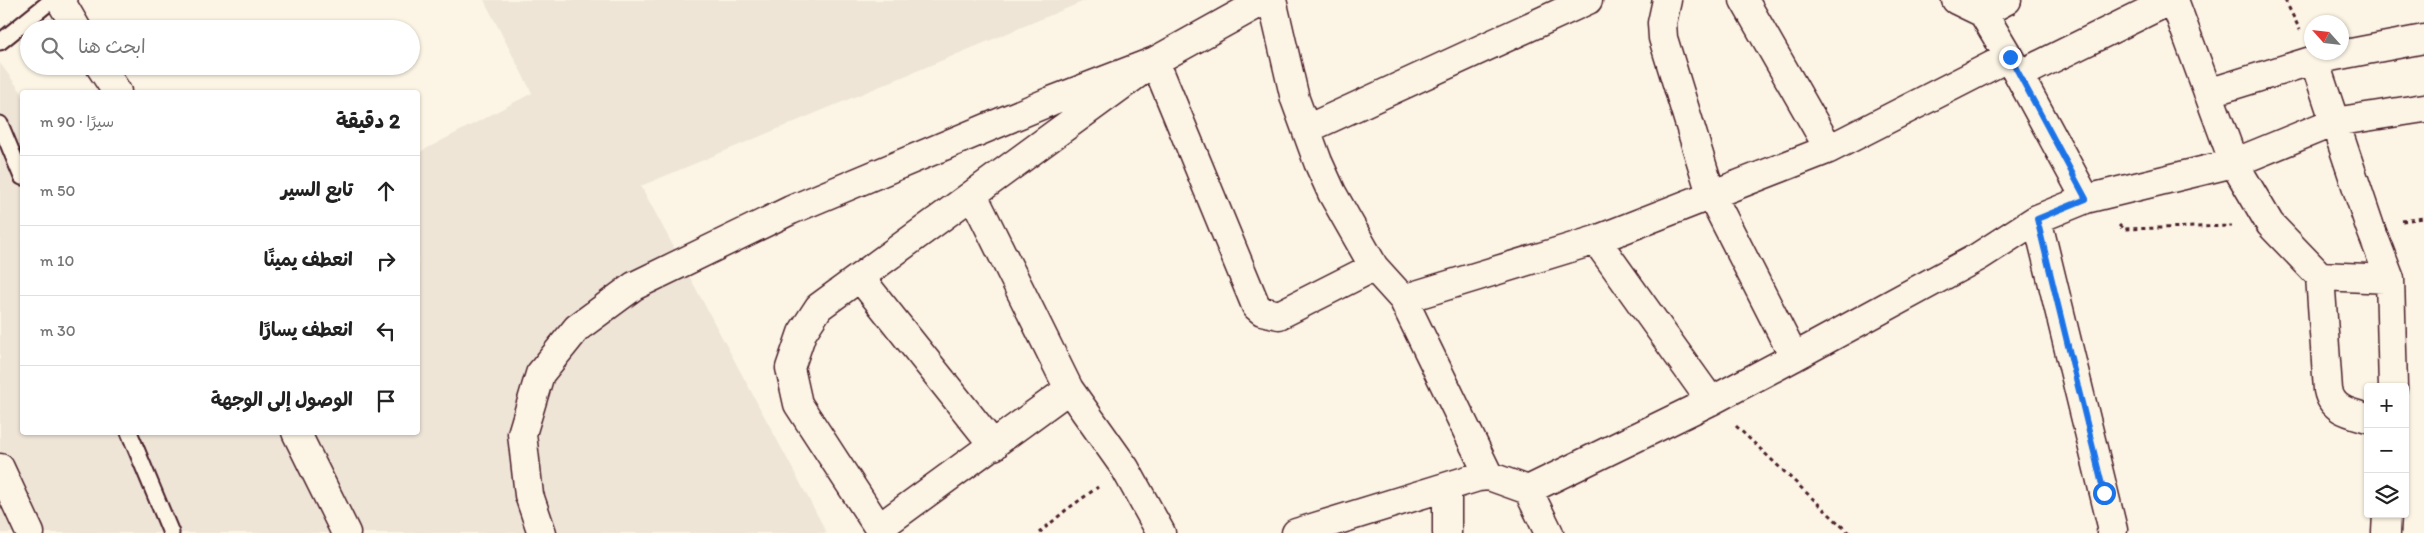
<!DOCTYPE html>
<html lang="ar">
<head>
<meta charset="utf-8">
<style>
  body { margin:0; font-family:Itim,"Playpen Sans Arabic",sans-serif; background:#f2f2f2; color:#222; direction:rtl }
  .controls { position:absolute; right:15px; bottom:15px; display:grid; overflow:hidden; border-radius:5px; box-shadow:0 1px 4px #0004 }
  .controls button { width:45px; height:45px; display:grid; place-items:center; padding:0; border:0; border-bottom:1px solid #e0e0e0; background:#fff; color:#222; font:25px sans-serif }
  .compass { position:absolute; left:2304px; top:15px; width:45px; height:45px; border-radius:50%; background:#fff; box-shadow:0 1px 4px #0004; rotate:297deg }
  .stop { position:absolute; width:15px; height:15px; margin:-11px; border:4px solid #1a73e8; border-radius:50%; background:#fff }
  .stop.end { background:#1a73e8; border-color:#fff; box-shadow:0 1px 5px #0008 }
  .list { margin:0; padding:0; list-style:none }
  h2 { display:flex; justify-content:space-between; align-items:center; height:65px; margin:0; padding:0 20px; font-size:21px }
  h2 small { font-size:16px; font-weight:400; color:#767676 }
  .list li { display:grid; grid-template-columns:32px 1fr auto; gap:15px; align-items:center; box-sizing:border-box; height:70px; padding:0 20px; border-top:1px solid #e0e0e0 }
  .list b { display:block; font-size:19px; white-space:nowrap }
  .list em { font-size:16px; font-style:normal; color:#767676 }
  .icon { flex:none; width:28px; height:28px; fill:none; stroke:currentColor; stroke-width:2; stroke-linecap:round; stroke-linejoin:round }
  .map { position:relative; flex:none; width:2424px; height:533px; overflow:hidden; direction:ltr }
  .search { position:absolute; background:#fff; box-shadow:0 1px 4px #0004; left:20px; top:20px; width:400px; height:55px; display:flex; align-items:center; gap:12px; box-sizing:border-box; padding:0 18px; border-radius:28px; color:#767676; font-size:19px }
  .panel { position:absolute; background:#fff; box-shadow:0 1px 4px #0004; left:20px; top:90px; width:400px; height:345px; border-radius:5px; direction:rtl }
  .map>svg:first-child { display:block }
  .built { fill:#eee5d7 }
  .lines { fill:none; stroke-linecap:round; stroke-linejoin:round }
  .lane-casing { stroke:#4a1f2b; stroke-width:19 }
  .street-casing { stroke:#4a1f2b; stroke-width:31 }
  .path { stroke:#4a1f2b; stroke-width:3; stroke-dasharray:4 4; stroke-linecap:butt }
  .lane { stroke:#fcf5e5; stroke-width:15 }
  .street { stroke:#fcf5e5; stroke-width:28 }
  .route { stroke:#1a73e8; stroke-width:6 }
</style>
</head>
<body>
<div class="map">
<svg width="2424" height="533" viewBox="0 0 2424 533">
  <rect width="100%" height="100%" fill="#fcf5e5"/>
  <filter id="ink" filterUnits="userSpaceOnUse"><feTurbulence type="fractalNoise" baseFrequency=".02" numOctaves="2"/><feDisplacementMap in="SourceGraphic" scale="10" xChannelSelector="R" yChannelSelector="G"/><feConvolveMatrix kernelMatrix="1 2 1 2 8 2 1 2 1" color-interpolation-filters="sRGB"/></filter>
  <g filter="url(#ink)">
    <path class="built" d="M484,0H1087L641,186L827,533H0V63L22,93V432H418V153L532,93Z"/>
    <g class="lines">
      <g class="lane-casing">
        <path id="lane" d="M0,42L52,0
          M0,124L22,177
          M129,432L171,533"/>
      </g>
      <g class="street-casing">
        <path id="street" d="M60,0L77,29
          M1272,0L1295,99L1318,162L1332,193L1374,267
          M1667,0L1662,23L1663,38L1711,194L1794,357
          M1744,0L1829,149
          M1956,0L1983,13L2009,57L2086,199
          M2174,0L2234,163L2270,224L2320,276L2328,390C2332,410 2350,413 2368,418
          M1983,13L2007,0
          M2314,60L2370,227L2390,279L2393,387
          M100,66L117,92
          M2019,75L2171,0
          M2208,93L2314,60L2424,39
          M1307,129L1588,0
          M973,195L1069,389L1125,468L1161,533
          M2037,219L2113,530L2111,533
          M1596,240L1711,401
          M2320,276L2390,279
          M861,279L994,446
          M1403,299L1489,476
          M296,432L346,533
          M0,468L30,533
          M1447,487V533
          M1528,490L1549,533
          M879,528L1069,389
          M542,533L529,495L522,434L540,374L577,328L634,286L791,210L1051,101L1155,61L1265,0
          M882,533L798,404L790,368L802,333L819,307L1155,61L1256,306L1262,311L1279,315L1374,267L1403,299L1596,240L1829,149L2009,57
          M1296,533L1478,477L1489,476L1528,490L1711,401L1794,357L1978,257L2037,219L2086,199L2234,163L2334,122L2424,108
          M2386,533L2387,514"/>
      </g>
      <path class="path" d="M2285,0L2300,30
        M2402,221L2424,218
        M2119,225L2123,229L2232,226
        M1736,426L1849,533
        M1039,533L1066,510L1098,487"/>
      <use href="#lane" class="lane"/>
      <use href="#street" class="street"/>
    </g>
  </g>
  <g class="lines" filter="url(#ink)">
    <path class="route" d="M2010,57L2086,199L2037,219L2104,493"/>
  </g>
</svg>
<div class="controls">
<button>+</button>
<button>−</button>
<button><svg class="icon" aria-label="layers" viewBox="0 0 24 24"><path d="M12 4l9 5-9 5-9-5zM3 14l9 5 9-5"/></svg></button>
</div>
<svg class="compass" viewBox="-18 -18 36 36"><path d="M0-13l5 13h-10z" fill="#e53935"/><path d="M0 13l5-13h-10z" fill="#767676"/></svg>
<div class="stop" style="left:2104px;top:493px"></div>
<div class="stop end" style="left:2010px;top:57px"></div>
<div class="search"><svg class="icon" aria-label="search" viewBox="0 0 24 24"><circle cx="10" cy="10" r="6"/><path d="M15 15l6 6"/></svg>ابحث هنا</div>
<section class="panel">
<h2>2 دقيقة<small>سيرًا · 90 m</small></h2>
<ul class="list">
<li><svg class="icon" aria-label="ahead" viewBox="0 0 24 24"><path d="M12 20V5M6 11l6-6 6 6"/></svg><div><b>تابع السير</b></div><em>50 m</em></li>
<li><svg class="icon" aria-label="right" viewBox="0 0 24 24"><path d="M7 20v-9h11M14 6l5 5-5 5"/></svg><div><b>انعطف يمينًا</b></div><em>10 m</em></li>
<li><svg class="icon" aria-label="left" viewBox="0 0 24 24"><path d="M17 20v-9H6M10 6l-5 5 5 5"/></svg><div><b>انعطف يسارًا</b></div><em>30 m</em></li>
<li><svg class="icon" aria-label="arrive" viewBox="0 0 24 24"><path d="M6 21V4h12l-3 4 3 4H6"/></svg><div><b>الوصول إلى الوجهة</b></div></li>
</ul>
</section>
</div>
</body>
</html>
